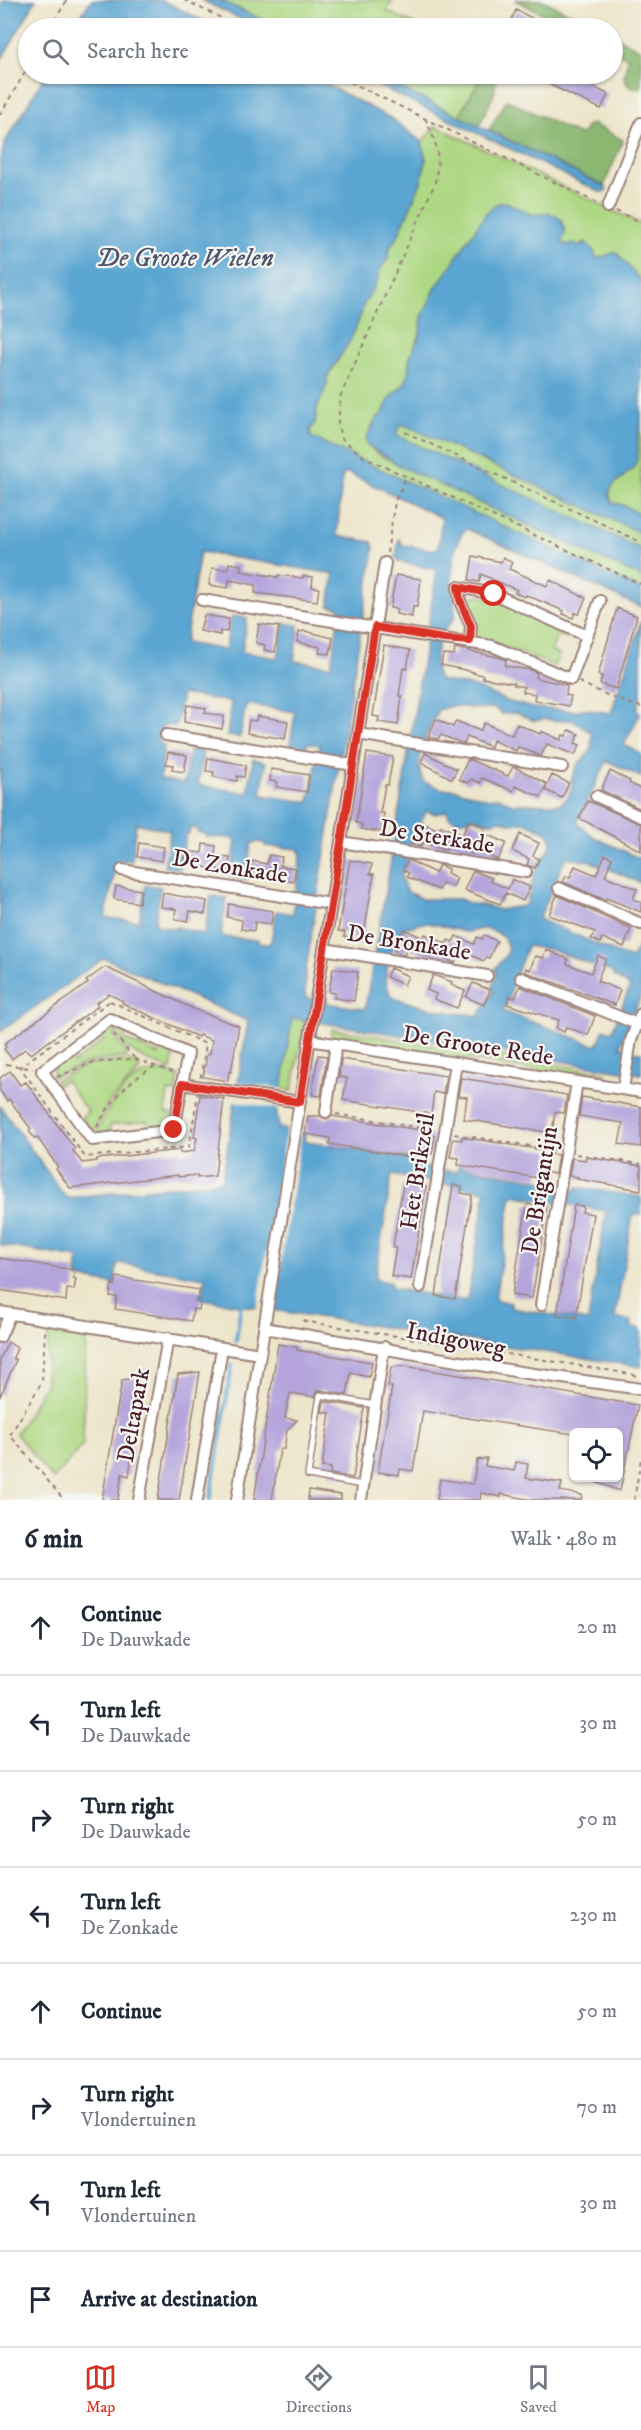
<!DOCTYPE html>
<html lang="en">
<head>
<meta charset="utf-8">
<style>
  body { margin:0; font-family:"IM FELL DW Pica",serif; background:#f2f2f3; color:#1f2937 }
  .controls { position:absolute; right:18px; bottom:18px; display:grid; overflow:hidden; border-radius:9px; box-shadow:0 2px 4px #0004 }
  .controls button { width:54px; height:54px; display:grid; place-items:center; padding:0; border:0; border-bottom:2px solid #e0e1e3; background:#fff; color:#1f2937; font:30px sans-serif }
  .stop { position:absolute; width:18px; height:18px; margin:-14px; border:4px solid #d93025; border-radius:50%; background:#fff }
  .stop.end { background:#d93025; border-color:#fff; box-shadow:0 2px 6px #0008 }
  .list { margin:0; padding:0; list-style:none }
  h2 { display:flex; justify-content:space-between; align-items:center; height:78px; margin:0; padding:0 24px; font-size:26px }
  h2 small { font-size:20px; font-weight:400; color:#747a83 }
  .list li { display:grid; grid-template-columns:39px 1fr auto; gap:18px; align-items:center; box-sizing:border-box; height:96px; padding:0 24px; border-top:2px solid #e0e1e3 }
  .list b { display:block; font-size:22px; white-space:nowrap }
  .list p { margin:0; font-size:20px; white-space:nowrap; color:#747a83 }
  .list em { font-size:20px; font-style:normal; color:#747a83 }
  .icon { flex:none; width:33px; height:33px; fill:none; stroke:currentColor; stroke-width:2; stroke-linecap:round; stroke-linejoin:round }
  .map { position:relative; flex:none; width:641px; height:1500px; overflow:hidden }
  .search { position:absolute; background:#fff; box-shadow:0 2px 4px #0004; left:18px; right:18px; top:18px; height:66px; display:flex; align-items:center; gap:15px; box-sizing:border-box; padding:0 21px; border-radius:33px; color:#747a83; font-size:22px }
  .sheet { height:846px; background:#fff }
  nav { display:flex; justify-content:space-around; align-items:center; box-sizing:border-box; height:84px; border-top:2px solid #e0e1e3; background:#fff; font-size:16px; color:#747a83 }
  nav a { display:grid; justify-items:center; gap:3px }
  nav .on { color:#d93025 }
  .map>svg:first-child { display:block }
  .green { fill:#aed883; stroke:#7c7c57; stroke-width:1.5 }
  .forest { fill:#8ab871; stroke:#6a6c4e; stroke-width:1.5 }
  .water { fill:#5aa5d2; stroke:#52627e; stroke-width:1.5; fill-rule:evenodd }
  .pier { fill:#ede5ca }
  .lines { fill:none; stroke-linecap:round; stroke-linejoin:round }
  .stream { stroke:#5aa5d2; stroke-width:4 }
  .building { fill:#b4a4db }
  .service-casing { stroke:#9c827a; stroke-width:8 }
  .minor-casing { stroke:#9c827a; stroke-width:14 }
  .path { stroke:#9c827a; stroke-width:2; stroke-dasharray:4.5 4.5; stroke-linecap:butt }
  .service { stroke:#fff; stroke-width:5 }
  .minor { stroke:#fff; stroke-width:10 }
  .route { stroke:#d93025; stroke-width:8 }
  .labels { text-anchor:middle; stroke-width:4.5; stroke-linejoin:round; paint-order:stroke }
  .street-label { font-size:24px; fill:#4a1f2b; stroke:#f6f6f2 }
  .water-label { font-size:26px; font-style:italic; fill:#50556e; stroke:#f6f6f2 }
</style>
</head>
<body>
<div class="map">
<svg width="641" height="1500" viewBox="0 0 641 1500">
  <rect width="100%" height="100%" fill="#f6f6f2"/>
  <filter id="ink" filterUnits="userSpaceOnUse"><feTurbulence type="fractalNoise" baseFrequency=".0167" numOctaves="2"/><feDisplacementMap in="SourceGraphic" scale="12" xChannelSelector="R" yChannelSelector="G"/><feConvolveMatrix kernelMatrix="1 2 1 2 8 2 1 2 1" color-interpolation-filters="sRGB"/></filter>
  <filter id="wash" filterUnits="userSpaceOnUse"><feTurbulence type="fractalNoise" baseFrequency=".008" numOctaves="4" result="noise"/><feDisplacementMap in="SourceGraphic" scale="24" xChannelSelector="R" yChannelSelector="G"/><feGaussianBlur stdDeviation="1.35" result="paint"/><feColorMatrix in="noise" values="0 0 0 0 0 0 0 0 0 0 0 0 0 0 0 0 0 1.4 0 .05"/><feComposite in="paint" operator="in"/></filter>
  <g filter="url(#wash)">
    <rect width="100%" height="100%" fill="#ede5ca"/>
    <path class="green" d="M220,0H393L387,11L421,28H279Z
      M371,74H483L459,116Z
      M436,126L641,224V281L616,253L596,259L593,250L584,242L582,246L568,247L562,242L549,213C544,214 539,215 534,215C511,212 512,191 487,212L435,289L422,317L420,334L409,360L408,375L404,385L391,396L383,413L378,417L370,429L373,451L404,468L641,577V590L311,438L310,430L315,423L317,408L327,384V377L350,341L361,315L363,306L377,281L380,269L388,259L390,247L397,238L421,182L426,160L422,142Z
      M400,425H405L641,533V549L397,436L396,433Z
      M641,427V515L625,506L612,502C601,484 628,478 635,465C641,452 634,440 641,427Z
      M476,595L493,598L569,632L566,638L558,635L551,651L559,655L554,666L493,642L475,638L463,597H471Z
      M292,1018L305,1020L292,1091L282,1089Z
      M110,1027L116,1039L127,1053L126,1057L90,1062L53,1077V1068L68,1057L73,1063L104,1040L100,1034Z
      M113,1027L127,1032L124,1039L159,1055L163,1048L174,1053L171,1070C146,1061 124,1053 113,1027Z
      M332,1029L607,1073L605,1082L331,1037Z
      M126,1061L137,1063L140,1070L109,1102L92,1132L81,1117L88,1112L65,1080L58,1085L55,1080L88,1065Z
      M160,1071L179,1076L176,1093L168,1092L165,1113L173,1115L169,1125L149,1129L148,1121L110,1125V1133L95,1134C107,1109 128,1071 160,1071Z
      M48,1332L86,1339L83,1445L53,1479L16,1434L46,1383Z"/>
    <path class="forest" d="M515,0H543L599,28H571Z
      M613,35L641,50V89L631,88C619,78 626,71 628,59L613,49Z
      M483,74H497L494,94L479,126L459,116Z
      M507,100L579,135L582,134L587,126L593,124L623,140L604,186L489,130Z"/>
    <path class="water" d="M4,0H36L0,62V7Z
      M91,0H161L218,28H73Z
      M201,0H220L279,28H260Z
      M46,74H307L392,119L422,142L426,160L421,182L397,238L390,247L388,259L380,269L377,281L363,306L361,315L350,341L327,377V384L317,408L315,423L310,430L311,437L641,590V607L467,529C455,534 451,575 452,588C453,598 456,607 455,617C453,622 449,623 446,628C437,641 431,666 439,680L475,687L507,701L533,708L577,711L582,709L611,713L641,621V692L637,711L640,714L624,745L641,754V777L607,761L577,822L594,837L641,859V883L585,859L584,861L566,857L539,919L631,959L641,942V995L620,1046L641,1053V1074L292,1018L282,1089L276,1108L279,1128L304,1133L305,1141L421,1160L420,1166L457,1172L458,1166L545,1181L544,1185L576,1191L577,1187L641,1197V1215L633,1214L615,1318L632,1321L631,1327L641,1329V1367L201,1299L199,1297L200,1292H203L205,1278L118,1263L114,1284L77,1278L78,1258L0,1245V1106L66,1198L222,1181L248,1021L104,958L0,1032V160L5,142ZM348,473L442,518L438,548L434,550L403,545L399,539L396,557L399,561L437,570L392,855L365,1009L327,1003V999L307,998L305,994L306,969L374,549L372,542L337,536L342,478L344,474ZM200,552L334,574L329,606L340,608L331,666L294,661L299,625L284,623L278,658L242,652L247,618L232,616L225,650L185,643ZM182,694L231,702L227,736L240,737L246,704L295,712L290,745L306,748L307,743L320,745L309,802L261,795L266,762L253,759L248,793L198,785L203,752L190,749L184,783L160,779L164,746L159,742L160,728L166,725L176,726ZM451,706C466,706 480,711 494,708L502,714L517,713L534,721L547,719L554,721L572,720L592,733L591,751L578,764L571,780L573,784L568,797L560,804H512L499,797L489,799L454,789H442L424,782C411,761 429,729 438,710ZM426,811L435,814L447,811L449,817L457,821L475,818L487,823L501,820L512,824L524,822L547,832C558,847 544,854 538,866C532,878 530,893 526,905C518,909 510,906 501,910L483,905L471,904L460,899H422L406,891L401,876L407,862L410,846ZM136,823L170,831L164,867L180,869L186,834H189L190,828L197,829V832L206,834V837L233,838L236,842L230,877L246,880L251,844L255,842L265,843V846L299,849V852H301L293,914L276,911L271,942L268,944L258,943V940L224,937L221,934L227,898L211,896L205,931L202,934L176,927L175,929L158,926V924L155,923L161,887L145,885L139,921L105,918L117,862L122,860L132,861ZM424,923C438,923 452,930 466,932C473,932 479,928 486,929C499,931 510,940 507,954L493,971L497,972L492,988L494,991L478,1017C469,1013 464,1015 455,1013C433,1009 410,1005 390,995L385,977L392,950L404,928ZM527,946L545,949L547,948L614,973L613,976L630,986L612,1032L604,1029L597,1046L503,1011ZM392,1175L486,1191L467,1301L391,1288V1283L375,1279ZM512,1195L606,1211L588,1321L511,1308V1303L495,1299Z
      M354,74H371L604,186L607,189L604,192H600Z
      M506,202L533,215L549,213L561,219L565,232L562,242L568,246L572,243L582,246L585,242L593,250L597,259L616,252L641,281V427C634,440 641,452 635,465C628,478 601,484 612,502L625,506L641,515V533L405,425H400L396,435L641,549V577L404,468L367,445L366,439L375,421L383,413L391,396L404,385L408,375L409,360L420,334L422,317L435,289L487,212L498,203Z"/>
    <path class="pier" d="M236,1082L285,1089L279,1109L233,1101Z
      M287,1127L302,1130L273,1312L257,1309Z"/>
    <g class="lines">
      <path class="stream" d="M236,1340L241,1304
        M210,1500L232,1365"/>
    </g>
    <g id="blocks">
      <path class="building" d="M516,10L532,18L526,28H520L510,23Z
        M527,74H595L589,85L608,94L601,109Z
        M473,556L501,562L503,557L512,562L509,569L547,586L550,580L586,598L579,614L575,613L573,618L563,614L564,611L526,595L525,597L515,593L517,590L481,574L479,582L469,580Z
        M229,563L241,565L240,571L278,577V575L303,578V576L313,577L312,587L319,588L317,601L255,593L256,585L229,580L228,588L209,585L212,568L228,570Z
        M396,575L421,579L417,607H413L412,617L396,614L397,609L390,608Z
        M617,608L637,616L616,689L600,684L602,676L598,675Z
        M204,615L229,619L227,632L220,631V635L200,631Z
        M259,624L279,627L275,652L264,650L265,645L256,643Z
        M305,631L333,638L330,654L319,653L320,647L297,642L299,632Z
        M384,645L410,650L407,669L403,668L399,696H402L398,725L378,722L379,717L373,716Z
        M455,648L502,658L506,660L505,666L530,670L537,673L536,678L567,685L566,695L571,696L569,706L534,700L535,694L523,692L524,687L514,685V683L483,678V675L473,673L474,672L441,665L443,654L454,655Z
        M187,705L206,708L205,713L224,716L222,729L184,722Z
        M257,716L288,721L285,739L247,733L249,720L256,721Z
        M436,719L453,727L456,721L480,731L484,723L512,735L517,724L540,734L541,731L561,740L563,735L566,736L569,730L579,734L575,743L580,745L575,755L547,744L541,756L518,747L516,751L493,740L491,747L467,737L464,744L441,735L438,739L428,737Z
        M168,752L187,755L184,772L172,770L173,765L166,764Z
        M367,753L393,757L388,785H385L380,813H384L381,832L361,829L362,824L356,823Z
        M425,753L457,769L452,779L421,762Z
        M208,758L246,765L244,777L237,776V781L213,777L214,772L206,771Z
        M468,759L508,776L513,767H515L547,784L541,797L515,786L513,791L482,778L480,783L471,779L468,783L459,779Z
        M271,769L309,775L307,792L276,787L277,782L270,781Z
        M610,771L630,781L629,783L641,789V809L601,790Z
        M552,775L569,783L562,798L545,790Z
        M588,801L641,824V851L579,818Z
        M469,820L485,827L483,833L506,843L498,860L475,850L473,854L450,844L447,850L423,842L421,847L411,844L421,822L439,830L441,826L462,835Z
        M520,834L539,843L533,856L539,859L535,868L527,865L529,859L512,851Z
        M139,843L164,847L162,861L137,857Z
        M203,844L216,846L215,856L230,858L228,871L184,864L186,851L202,853Z
        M269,855L282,857L280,866L296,868L294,882L250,875L252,861L267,864Z
        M605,855L612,858L605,876L637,889L633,899L641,902V912L606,898L605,900L563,882L566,876L570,877L575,866L596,875Z
        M350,860L372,864L370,874H374L363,940L344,937L345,932L338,931Z
        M408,860L435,873L439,865L448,869L447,873L457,878L453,887L442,883L439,890L407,877L409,873L403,870Z
        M473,871L492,878L490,881L508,889L512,879L530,887L523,901L506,893L500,904L464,890Z
        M116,886L141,890L139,903L114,899Z
        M163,893L207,901L205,914L190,911L188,921L175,919L176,909L161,907Z
        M557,895L631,929L624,947L602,938L600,943L591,939L595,932L549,915Z
        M229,904L273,911L271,924L255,922L254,931L241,929L242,920L227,917Z
        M404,929L423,938L425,934L447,944L448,940L453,942L456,936L474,944L477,937L482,939L484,935L497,941L489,958L486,957L484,961L461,951L455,963L432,954L430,957L407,947L404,955L394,951Z
        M546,950L568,959L567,964L591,973L598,956L606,959L597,981L620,990L615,1005L525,972L526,968L530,970L535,956L543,958Z
        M105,967L196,1010L239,1026L231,1072H229L228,1081L203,1077L207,1054H210L212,1040L199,1035L198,1037L155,1018L122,1003L123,1001L109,994L96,1003L98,1006L31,1054L25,1049L12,1059L4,1049L6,1047L4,1044L88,983L86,981Z
        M333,968L358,972L354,1001L334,998L335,993L329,992Z
        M390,968L408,976L404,985L386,977Z
        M433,975L452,982L451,985L465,991L457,1008L434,999L436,994L427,990Z
        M473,983L490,990L484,1005L466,997Z
        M520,986L595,1016L588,1035L566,1027L564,1032L556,1028L559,1020L507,1004L510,996L515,998Z
        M318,1055L327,1056L321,1096L312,1095Z
        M341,1059L446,1076L443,1094L434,1092L431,1114L343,1100L347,1078L339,1077Z
        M10,1071L20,1085L26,1082L75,1149L73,1151L82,1163L97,1161V1159L180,1150V1153L194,1151L197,1138L194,1137L200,1095L224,1099L215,1176L197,1178V1175L178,1177V1175L70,1188L56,1169L58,1167L53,1160L37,1137L35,1139L29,1131L31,1129L9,1099L7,1101L0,1091V1078Z
        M461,1078L567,1095L564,1113L555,1112L552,1133L464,1119L467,1097L458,1096Z
        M582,1097L641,1107V1147L619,1144L623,1123L579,1116Z
        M308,1116H320L326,1119L332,1116L426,1131V1134L435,1136L432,1154L423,1153L422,1159L329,1144L330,1138L305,1134Z
        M462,1137L550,1151L549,1154L558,1155L555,1174L539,1171L538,1178L458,1165L459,1158L450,1157L453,1139L462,1140Z
        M586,1157L641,1166V1190L577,1179L578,1177L569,1176L572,1158L585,1160Z
        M403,1184L426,1187L411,1279L391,1276L396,1247H393Z
        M453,1185L462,1187L461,1193L472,1195L455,1299L436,1296Z
        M527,1204L547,1207L532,1298L512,1295Z
        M574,1205L583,1206L582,1212L593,1214L576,1318L557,1315Z
        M0,1258L75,1270L73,1278L76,1279L74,1290L67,1289L66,1301L0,1290Z
        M116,1277L200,1290L198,1298L201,1299L199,1310L193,1309L191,1321L115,1309L117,1297L110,1296L112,1284L115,1285Z
        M8,1342L17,1348L13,1358L16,1360L0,1397V1359Z
        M278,1344L297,1347V1350L372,1362L369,1377L351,1373L347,1395L320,1390L317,1392L315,1397L290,1393L285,1418L297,1420L287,1430L284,1449H280L272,1500H254Z
        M405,1366L638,1405L620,1491L587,1479L618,1478V1432H573V1434L423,1411L413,1471L400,1469L399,1475L378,1472L392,1387L388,1386L391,1367Z
        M200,1372L179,1500H158L178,1374Z
        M137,1378L126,1444L133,1445L129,1476L122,1474L118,1500H102L122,1380Z
        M324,1401L364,1408L353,1478L330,1474L331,1468L322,1467L330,1413L322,1412Z
        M487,1458L485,1466L514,1471L516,1462L528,1464L526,1478L562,1483L560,1491L582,1495L581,1500H532L501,1494V1497L481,1493L480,1500H437L440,1479L473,1484L477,1460Z
        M309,1490L341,1495V1500H308Z"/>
    </g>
  </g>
  <g filter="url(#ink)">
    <use href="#blocks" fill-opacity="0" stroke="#9c827a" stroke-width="1.5"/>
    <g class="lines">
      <g class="service-casing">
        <path id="service" d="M362,1485L308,1475L320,1395L375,1405"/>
      </g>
      <g class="minor-casing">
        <path id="minor" d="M608,207L641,123
          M202,600L444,639L492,646L571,679L600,601
          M470,641L471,626L460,601L458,587L494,594L587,636
          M358,734L562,767
          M166,735L353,765
          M596,796L641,817
          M341,842L526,872
          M122,870L331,904
          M559,888L641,924
          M324,949L487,976
          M521,978L637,1024
          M309,1040L641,1092
          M182,1084L174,1130L92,1140L42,1071L110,1019L188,1054L182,1084L300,1102
          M623,1089L631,1040L641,1014
          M326,1112L336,1044
          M420,1287L456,1063
          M541,1305L577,1082
          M0,1312L260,1354
          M264,1328L520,1372L641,1389
          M0,1337L10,1314
          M139,1500L168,1338
          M197,1500L222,1348
          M237,1500L385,563
          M361,1500L384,1347"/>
      </g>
      <path class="path" d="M184,0L242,28
        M50,28L67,0
        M334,74L597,203
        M0,115L28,67
        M425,118C438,146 440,153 435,183L341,395L338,423L341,438L364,457L641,584
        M616,211L641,222
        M405,432L641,542
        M387,553L395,501L407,475
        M579,682L611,697L641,707
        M110,1001L206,1044L189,1147L85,1157L20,1067Z
        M114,1034L135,1059
        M6,1064L33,1069
        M57,1077L91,1063L116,1060L135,1059L172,1072
        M336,1114L434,1130
        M97,1127C111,1101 127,1081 154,1067
        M454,1134L555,1150
        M576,1154L641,1164
        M303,1321L631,1374L636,1376
        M45,1331L42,1382L10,1435L64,1500
        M634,1500L641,1459"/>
      <use href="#service" class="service"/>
      <use href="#minor" class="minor"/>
    </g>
  </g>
  <g class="lines" filter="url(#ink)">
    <path class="route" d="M174,1130L182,1084L300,1102L375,627L444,639L470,641L471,626L460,600L458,587L494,594"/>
  </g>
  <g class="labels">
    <g class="street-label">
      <text transform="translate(437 836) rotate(9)" y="8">De Sterkade</text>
      <text transform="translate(230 866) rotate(9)" y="8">De Zonkade</text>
      <text transform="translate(409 942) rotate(9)" y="8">De Bronkade</text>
      <text transform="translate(478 1045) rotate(9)" y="8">De Groote Rede</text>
      <text transform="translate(417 1171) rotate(-81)" y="8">Het Brikzeil</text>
      <text transform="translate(539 1190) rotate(-81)" y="8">De Brigantijn</text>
      <text transform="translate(456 1339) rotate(11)" y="8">Indigoweg</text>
      <text transform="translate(133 1415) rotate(-80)" y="8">Deltapark</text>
    </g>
    <g class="water-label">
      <text x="185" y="266">De Groote Wielen</text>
    </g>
  </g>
</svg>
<div class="controls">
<button><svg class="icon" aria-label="locate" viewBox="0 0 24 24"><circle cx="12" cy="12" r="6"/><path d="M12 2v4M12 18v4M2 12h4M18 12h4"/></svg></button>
</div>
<div class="stop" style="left:494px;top:594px"></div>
<div class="stop end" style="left:174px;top:1130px"></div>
<div class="search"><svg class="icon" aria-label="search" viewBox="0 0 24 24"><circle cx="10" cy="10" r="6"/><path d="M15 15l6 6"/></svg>Search here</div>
</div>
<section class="sheet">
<h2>6 min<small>Walk · 480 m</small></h2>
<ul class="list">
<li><svg class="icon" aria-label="ahead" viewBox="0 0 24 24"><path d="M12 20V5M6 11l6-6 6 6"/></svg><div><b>Continue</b><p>De Dauwkade</p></div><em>20 m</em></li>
<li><svg class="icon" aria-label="left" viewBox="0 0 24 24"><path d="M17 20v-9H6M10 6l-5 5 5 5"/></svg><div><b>Turn left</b><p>De Dauwkade</p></div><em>30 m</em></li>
<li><svg class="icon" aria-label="right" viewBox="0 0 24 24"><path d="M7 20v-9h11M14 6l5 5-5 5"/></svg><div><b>Turn right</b><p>De Dauwkade</p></div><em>50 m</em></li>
<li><svg class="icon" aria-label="left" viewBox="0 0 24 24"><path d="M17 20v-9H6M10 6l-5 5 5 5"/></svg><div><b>Turn left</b><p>De Zonkade</p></div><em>230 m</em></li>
<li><svg class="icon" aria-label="ahead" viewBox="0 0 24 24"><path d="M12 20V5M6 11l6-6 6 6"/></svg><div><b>Continue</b></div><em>50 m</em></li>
<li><svg class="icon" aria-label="right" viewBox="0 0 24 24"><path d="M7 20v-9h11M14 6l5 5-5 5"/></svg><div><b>Turn right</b><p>Vlondertuinen</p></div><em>70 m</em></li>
<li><svg class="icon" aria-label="left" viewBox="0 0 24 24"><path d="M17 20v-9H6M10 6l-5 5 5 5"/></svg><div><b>Turn left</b><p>Vlondertuinen</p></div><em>30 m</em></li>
<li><svg class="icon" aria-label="arrive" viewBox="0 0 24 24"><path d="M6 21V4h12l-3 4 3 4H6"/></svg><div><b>Arrive at destination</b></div></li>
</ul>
</section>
<nav>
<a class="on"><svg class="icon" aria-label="map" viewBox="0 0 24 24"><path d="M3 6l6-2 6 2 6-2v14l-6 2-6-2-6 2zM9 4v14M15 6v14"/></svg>Map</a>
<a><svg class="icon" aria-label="directions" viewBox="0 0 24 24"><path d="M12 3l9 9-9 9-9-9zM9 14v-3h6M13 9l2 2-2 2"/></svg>Directions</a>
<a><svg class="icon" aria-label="saved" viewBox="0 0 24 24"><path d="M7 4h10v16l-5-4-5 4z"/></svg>Saved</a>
</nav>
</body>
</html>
